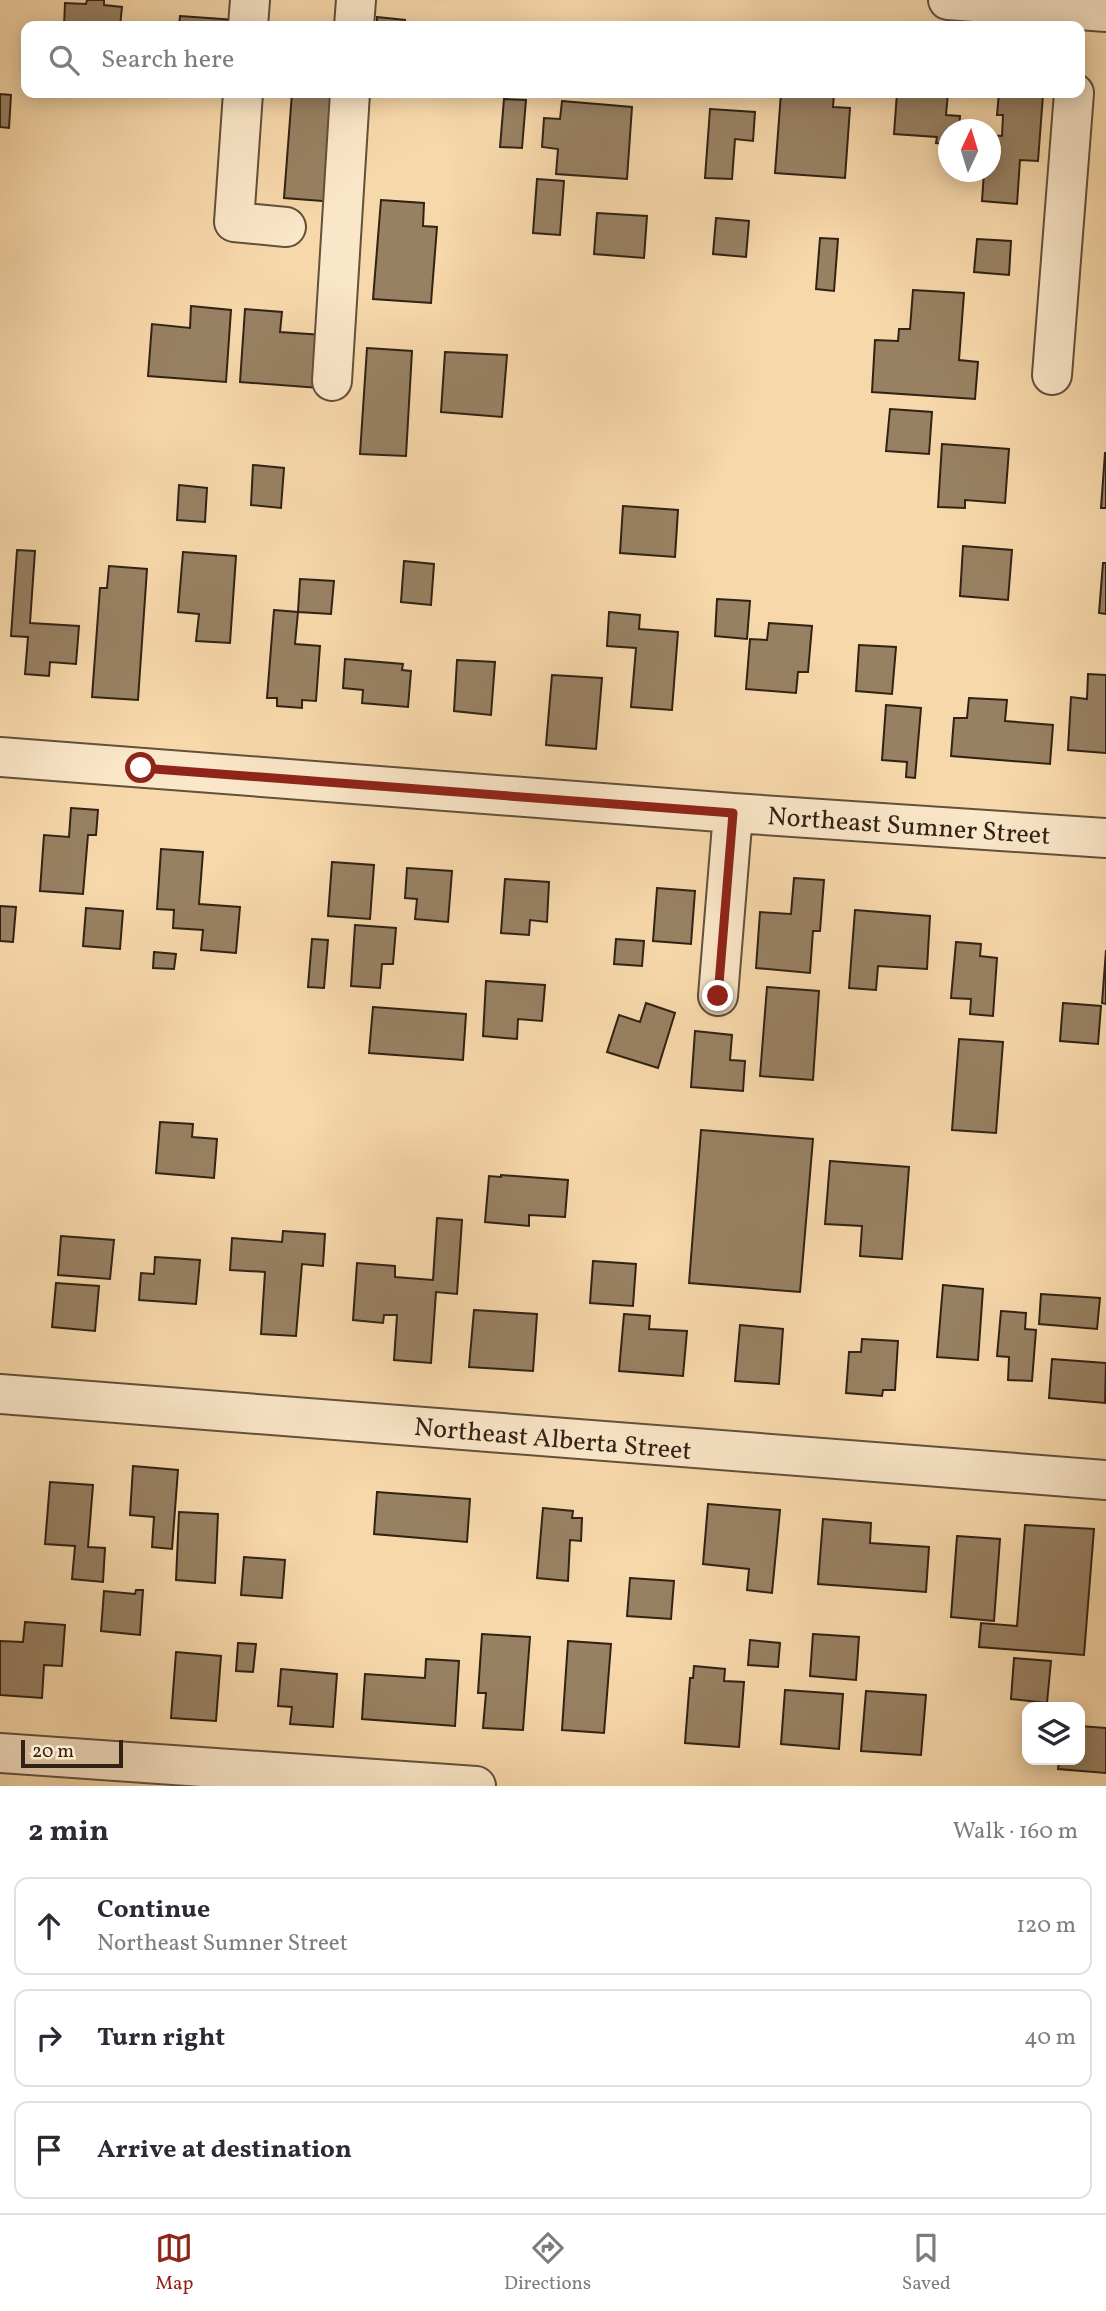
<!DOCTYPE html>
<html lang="en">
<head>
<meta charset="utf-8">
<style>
  body { margin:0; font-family:Vollkorn,serif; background:#f7f7f7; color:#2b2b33 }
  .controls { position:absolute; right:21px; bottom:21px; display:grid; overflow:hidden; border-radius:14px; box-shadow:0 4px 18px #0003 }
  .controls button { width:63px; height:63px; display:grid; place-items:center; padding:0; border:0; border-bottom:2px solid #e1e1e2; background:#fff; color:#2b2b33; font:35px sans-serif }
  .compass { position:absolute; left:938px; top:119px; width:63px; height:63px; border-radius:50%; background:#fff; box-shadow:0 4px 18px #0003; rotate:4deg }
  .scale { position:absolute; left:21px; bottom:18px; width:102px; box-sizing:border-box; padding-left:7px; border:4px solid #312216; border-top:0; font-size:19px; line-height:24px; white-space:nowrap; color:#312216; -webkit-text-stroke:5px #fae6c8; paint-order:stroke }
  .stop { position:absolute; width:21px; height:21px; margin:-16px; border:5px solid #8f2418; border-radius:50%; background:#fff }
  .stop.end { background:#8f2418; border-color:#fff; box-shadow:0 2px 7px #0008 }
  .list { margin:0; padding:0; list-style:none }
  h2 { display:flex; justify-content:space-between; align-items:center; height:91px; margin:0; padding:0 28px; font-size:30px }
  h2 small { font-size:23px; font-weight:400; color:#7c7c81 }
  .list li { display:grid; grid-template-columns:46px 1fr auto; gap:21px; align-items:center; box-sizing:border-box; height:98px; margin:0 14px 14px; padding:0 14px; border:2px solid #e1e1e2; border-radius:14px }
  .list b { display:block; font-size:26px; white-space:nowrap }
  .list p { margin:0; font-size:23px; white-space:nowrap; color:#7c7c81 }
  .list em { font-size:23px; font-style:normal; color:#7c7c81 }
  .icon { flex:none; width:38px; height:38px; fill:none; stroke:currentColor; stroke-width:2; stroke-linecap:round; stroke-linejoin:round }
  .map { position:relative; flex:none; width:1106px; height:1786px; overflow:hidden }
  .search { position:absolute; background:#fff; box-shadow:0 4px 18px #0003; left:21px; right:21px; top:21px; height:77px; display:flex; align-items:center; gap:18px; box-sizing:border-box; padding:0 24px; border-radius:14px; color:#7c7c81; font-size:26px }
  .sheet { height:427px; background:#fff }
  nav { display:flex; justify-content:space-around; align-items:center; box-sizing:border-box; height:98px; border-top:2px solid #e1e1e2; background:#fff; font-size:19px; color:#7c7c81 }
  nav a { display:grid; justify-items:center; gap:4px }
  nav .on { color:#8f2418 }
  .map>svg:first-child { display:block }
  .building { fill:#988163; stroke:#312216; stroke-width:2 }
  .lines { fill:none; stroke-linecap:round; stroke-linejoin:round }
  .minor-casing { stroke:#62503b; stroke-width:42 }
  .minor { stroke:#fae6c8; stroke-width:38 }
  .route { stroke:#8f2418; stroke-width:9 }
  .labels { text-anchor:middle; stroke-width:7; stroke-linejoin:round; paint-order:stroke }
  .street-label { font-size:26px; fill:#312216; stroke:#fae6c8 }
</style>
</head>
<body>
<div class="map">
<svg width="1106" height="1786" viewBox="0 0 1106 1786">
  <rect width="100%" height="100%" fill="#f7d8aa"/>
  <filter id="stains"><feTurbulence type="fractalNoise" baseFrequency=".00286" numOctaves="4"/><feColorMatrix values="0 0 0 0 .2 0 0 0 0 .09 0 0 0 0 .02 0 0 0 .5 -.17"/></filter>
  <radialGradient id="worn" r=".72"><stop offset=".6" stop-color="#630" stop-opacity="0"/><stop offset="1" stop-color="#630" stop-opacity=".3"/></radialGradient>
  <path class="building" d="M87,0H104V5L122,7L120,26H64L65,3L86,4Z
    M180,16L235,20L234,26H179Z
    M377,17L405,20V26H377Z
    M292,93H343L335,202L284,198Z
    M781,93H834L833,107L850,108L845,178L775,173Z
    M897,93H948L946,115L960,116L959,130H948V144L936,143L937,137L894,134Z
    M999,93L1043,95L1038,161L1020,160L1017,204L982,201L984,172H990V135L1002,136L1003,115H997Z
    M0,94L11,95L9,128L0,127Z
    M504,99L526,100L522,148L500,147Z
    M562,101L632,107L627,179L556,174L558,149L542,147L544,118L560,119Z
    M710,109L755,112L753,141L735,139L732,179L705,178Z
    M537,179L564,181L560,235L533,233Z
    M381,200L424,203L423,226L437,227L431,303L373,299Z
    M597,213L647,216L644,258L594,254Z
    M716,218L749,221L746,257L713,254Z
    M820,238L838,239L834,291L816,289Z
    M977,239L1011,241L1009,275L974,272Z
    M913,290L964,293L959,360L978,362L975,399L872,392L875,340L898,341L899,329H910Z
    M191,306L231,310L226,382L148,376L152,324L190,328Z
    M245,309L282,312L280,332L323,335L319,388L240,382Z
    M367,348L412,351L406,456L360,454Z
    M445,352L507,355L502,417L441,412Z
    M890,409L932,412L929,454L886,451Z
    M942,444L1009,449L1005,503L965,500V508L938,507Z
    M1105,453H1106V508H1101Z
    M253,465L284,468L281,508L251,505Z
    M179,485L207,488L205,522L177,520Z
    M623,506L678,510L675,557L620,553Z
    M963,546L1012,550L1008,600L960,596Z
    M17,550L35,551L30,623L79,626L76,664L50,662L49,676L25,674L28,637L11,636Z
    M183,552L236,556L230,643L196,641L199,614L178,612Z
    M404,561L434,564L431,605L401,602Z
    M1103,563H1106V614L1099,613Z
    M109,566L147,569L138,700L92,697L100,588H107Z
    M300,579L334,581L331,614L298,612Z
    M717,599L750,601L747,639L715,636Z
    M274,610L298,612L295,644L320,646L316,701L302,700V708L277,706V698H267Z
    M609,612L640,615L639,629L678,632L672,710L631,707L636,648L607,646Z
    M769,623L812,626L808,672H798L796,693L746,689L750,639L767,640Z
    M859,645L896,647L892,694L856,691Z
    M345,659L403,664L402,670L411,671L408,707L362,703L363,690L343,688Z
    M457,660L495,662L491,715L454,711Z
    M1088,674L1106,675V753L1068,750L1071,697L1087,699Z
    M552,675L602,678L596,749L546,745Z
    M969,698L1007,700L1005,721L1053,725L1050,764L951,756L954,718H967Z
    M886,705L921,708L915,778L906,777L907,762L882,760Z
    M71,808L98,810L96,835H88L83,894L40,891L44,835L69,837Z
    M161,849L203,852L199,904L240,907L236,953L201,950L203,930L173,928L174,910L157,909Z
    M332,862L374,865L370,919L328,916Z
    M407,868L452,871L448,922L415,919L417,899L405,898Z
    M794,878L824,880L820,931H813L810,973L756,968L760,912L791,914Z
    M505,879L549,882L547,922L530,920L529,935L501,933Z
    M657,888L695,891L691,944L653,941Z
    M0,906L16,907L13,942L0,941Z
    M86,908L123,911L120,949L83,946Z
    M855,910L930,916L927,969L878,966L876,990L849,988Z
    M355,925L396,928L393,964H382L380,988L351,986Z
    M312,939L328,940L324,988L308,987Z
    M616,939L644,941L642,966L614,964Z
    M956,942L981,944L980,956L997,958L993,1016L970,1014L971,999L951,998Z
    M1106,950V1004L1102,1003Z
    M154,952L176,954L174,969L153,968Z
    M486,981L545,985L542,1021L518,1019L517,1039L483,1036Z
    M767,987L819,991L813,1080L760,1076Z
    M646,1003L675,1013L658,1068L607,1052L619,1015L640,1022Z
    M1063,1003L1101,1006L1098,1044L1060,1041Z
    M373,1007L466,1014L463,1060L369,1053Z
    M695,1031L732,1035L730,1060L745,1061L743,1091L691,1087Z
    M959,1039L1003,1042L996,1133L952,1130Z
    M160,1122L193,1124L192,1137L217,1139L214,1178L156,1173Z
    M701,1130L813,1139L800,1292L689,1283Z
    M830,1161L909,1167L902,1259L860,1256L862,1226L825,1224Z
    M501,1175L568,1180L565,1217L529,1215V1226L485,1222L489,1176L501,1177Z
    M437,1218L462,1220L457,1294L436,1292L431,1363L394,1360L397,1315H384L383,1323L353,1320L357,1263L395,1266V1277L433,1280Z
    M283,1231L325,1234L323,1266L302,1264L296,1336L261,1334L265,1272L230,1270L232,1238L282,1242Z
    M61,1236L114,1240L110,1279L58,1275Z
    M155,1257L200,1260L196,1304L139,1300L141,1273L154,1274Z
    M593,1261L636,1264L633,1306L590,1303Z
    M56,1283L99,1286L95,1331L52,1327Z
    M943,1285L983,1289L978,1360L937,1357Z
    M1041,1294L1100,1298L1097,1329L1039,1324Z
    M474,1310L537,1314L533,1371L469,1367Z
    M1001,1311L1026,1313L1025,1329L1036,1330L1032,1381L1008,1380L1009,1357L997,1356Z
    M624,1314L650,1316L649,1329L687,1331L683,1376L619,1371Z
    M740,1325L783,1329L779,1384L735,1381Z
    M862,1339L898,1341L895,1390H883L882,1396L846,1393L849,1352H861Z
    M1052,1359L1106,1363L1105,1403L1049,1398Z
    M133,1466L178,1470L172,1549L152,1547L154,1517L130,1515Z
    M50,1482L93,1485L88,1547L105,1548L103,1582L72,1579L75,1546L45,1544Z
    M377,1492L470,1499L467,1542L374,1534Z
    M708,1504L780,1510L772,1593L747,1590L749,1569L703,1564Z
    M543,1508L573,1511L572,1518H582L581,1541L570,1540L568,1581L537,1578Z
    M179,1512L218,1514L215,1583L176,1580Z
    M823,1519L871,1523L870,1543L929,1547L926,1592L818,1584Z
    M1025,1525L1094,1529L1084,1655L979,1647L981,1623L1017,1626Z
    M957,1536L1000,1539L994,1621L951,1617Z
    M244,1557L285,1560L282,1598L241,1595Z
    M630,1578L674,1581L671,1619L627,1616Z
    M136,1590H143L140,1635L101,1631L104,1591L135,1594Z
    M25,1622L65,1625L62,1666L44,1665L42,1698L0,1695V1641L23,1642Z
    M482,1634L530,1637L523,1730L483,1728L486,1693H478Z
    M813,1634L859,1637L856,1680L810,1676Z
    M750,1640L780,1643L778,1667L748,1665Z
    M568,1641L611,1644L604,1733L562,1730Z
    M238,1643L256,1644L253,1672L236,1671Z
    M176,1652L221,1656L216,1721L171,1718Z
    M1014,1658L1051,1661L1047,1703L1011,1699Z
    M426,1659L459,1661L455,1726L362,1719L365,1674L425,1678Z
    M694,1666L725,1669L724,1681L744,1682L739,1747L685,1743L690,1678H693Z
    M281,1669L337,1674L333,1727L290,1724L292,1707L278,1706Z
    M785,1690L843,1694L839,1749L781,1744Z
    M866,1691L926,1695L921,1755L861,1751Z
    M1080,1726L1106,1728V1773L1058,1769L1059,1760H1080Z"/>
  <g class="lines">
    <g class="minor-casing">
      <path id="minor" d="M948,0L1106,12
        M248,26L250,0
        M354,26L356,0
        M243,93L234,222L286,227
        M1052,375L1074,93
        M332,381L350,93
        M0,757L733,813L1106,838
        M718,996L733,813
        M0,1394L1106,1480
        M0,1753L476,1786"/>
    </g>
    <use href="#minor" class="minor"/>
  </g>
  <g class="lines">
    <path class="route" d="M141,768L733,813L718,996"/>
  </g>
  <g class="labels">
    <g class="street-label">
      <text transform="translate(909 825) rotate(4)" y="9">Northeast Sumner Street</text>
      <text transform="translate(553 1438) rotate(5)" y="9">Northeast Alberta Street</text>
    </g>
  </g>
  <rect width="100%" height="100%" filter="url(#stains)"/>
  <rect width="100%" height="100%" fill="url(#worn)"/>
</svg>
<div class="controls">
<button><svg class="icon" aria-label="layers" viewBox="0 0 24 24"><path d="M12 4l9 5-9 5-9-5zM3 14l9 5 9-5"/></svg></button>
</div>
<svg class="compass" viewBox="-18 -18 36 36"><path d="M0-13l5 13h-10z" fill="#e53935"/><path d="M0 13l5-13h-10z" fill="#7c7c81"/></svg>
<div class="scale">20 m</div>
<div class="stop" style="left:141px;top:768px"></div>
<div class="stop end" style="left:718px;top:996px"></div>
<div class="search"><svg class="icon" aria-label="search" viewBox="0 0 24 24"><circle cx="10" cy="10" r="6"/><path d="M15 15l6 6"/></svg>Search here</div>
</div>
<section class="sheet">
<h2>2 min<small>Walk · 160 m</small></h2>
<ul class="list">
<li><svg class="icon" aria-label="ahead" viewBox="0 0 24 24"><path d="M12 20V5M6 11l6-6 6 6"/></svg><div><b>Continue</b><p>Northeast Sumner Street</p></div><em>120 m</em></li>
<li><svg class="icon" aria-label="right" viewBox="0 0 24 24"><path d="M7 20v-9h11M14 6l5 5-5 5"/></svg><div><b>Turn right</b></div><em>40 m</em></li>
<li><svg class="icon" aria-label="arrive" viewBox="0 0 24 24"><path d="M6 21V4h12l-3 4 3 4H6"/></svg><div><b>Arrive at destination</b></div></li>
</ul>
</section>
<nav>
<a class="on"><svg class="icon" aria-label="map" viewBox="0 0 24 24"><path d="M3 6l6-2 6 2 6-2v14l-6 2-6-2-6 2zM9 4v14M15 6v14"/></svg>Map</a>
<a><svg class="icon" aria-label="directions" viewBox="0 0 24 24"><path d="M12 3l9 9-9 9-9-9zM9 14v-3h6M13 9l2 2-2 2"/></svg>Directions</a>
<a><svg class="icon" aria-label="saved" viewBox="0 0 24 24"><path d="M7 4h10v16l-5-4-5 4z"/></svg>Saved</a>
</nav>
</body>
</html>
